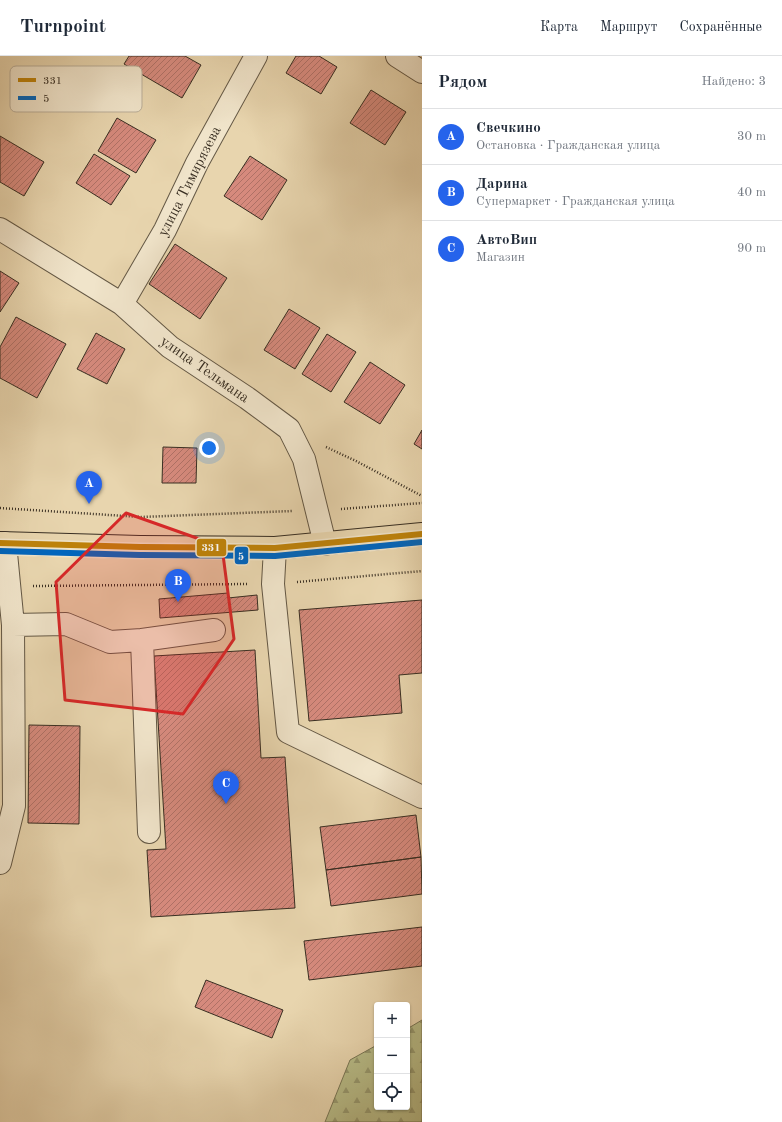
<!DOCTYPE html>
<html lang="ru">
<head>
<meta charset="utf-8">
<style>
  body { margin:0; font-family:"Old Standard TT",serif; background:#f6f6f7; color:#1f2937 }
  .controls { position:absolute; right:12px; bottom:12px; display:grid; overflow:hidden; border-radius:4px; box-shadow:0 1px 3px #0004 }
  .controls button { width:36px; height:36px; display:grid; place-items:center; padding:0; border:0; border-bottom:1px solid #e0e1e3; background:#fff; color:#1f2937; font:20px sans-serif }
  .you { position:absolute; left:209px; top:392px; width:14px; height:14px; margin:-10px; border:3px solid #fff; border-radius:50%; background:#1a73e8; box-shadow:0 0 0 6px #1a73e833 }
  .badge { display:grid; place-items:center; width:26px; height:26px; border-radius:50%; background:#2563eb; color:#fff; font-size:13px; font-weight:700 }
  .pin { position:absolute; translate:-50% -33px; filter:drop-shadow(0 1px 2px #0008) }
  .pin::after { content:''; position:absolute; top:21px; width:14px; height:12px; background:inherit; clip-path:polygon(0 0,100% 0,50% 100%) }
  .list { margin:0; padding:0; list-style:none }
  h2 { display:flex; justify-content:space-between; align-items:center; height:52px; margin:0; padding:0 16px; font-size:17px }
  h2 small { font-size:13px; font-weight:400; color:#747a83 }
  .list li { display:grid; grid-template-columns:26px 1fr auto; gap:12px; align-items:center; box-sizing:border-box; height:56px; padding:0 16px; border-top:1px solid #e0e1e3 }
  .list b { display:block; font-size:15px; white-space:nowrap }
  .list p { margin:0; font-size:13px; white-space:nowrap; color:#747a83 }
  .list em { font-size:13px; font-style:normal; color:#747a83 }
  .icon { flex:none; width:22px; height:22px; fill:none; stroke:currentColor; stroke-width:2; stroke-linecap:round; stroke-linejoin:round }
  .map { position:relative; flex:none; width:422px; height:1066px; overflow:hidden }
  header { display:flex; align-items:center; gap:24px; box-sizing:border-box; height:56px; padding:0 20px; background:#fff; border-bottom:1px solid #e0e1e3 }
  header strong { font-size:19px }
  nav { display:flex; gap:22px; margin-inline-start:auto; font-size:14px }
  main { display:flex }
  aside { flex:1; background:#fff }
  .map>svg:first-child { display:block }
  .forest { fill:url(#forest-firs); stroke:#787656 }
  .building { fill:url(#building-hatch); stroke:#382e22 }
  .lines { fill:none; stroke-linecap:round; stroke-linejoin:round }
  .minor-casing { stroke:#645845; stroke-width:24 }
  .major-casing { stroke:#382e22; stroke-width:24 }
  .path { stroke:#382e22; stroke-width:2.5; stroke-dasharray:1 2; stroke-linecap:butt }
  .minor { stroke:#f0e4ca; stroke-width:22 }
  .major { stroke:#e8d5ae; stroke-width:22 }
  .bus-1-casing { stroke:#f0e4ca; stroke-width:9 }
  .bus-2-casing { stroke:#f0e4ca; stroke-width:9 }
  .bus-1 { stroke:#be820a; stroke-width:6 }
  .bus-2 { stroke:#0065bd; stroke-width:6 }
  .marked { fill:#d62828; fill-opacity:0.2; stroke:#d62828; stroke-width:3; stroke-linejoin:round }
  .labels { text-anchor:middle; stroke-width:3; stroke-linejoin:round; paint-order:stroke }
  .street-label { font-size:15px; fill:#382e22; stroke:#f0e4ca }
  .key { fill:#f0e4ca; stroke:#b9ad98; stroke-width:1 }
  .key-label { font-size:11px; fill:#382e22 }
  .line-badge { stroke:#f0e4ca; stroke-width:1.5 }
  .badge-label { font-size:11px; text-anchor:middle; font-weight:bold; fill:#fff }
</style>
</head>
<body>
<header>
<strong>Turnpoint</strong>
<nav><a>Карта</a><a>Маршрут</a><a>Сохранённые</a></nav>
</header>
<main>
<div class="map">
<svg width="422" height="1066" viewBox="0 0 422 1066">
  <defs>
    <pattern id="forest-firs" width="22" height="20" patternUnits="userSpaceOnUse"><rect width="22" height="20" fill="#b8bd89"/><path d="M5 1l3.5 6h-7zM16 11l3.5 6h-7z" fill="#979a70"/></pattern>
    <pattern id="building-hatch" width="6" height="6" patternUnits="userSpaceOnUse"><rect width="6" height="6" fill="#d68a7d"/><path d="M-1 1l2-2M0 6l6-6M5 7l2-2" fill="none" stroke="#af7166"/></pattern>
  </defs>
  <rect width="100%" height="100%" fill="#e8d5ae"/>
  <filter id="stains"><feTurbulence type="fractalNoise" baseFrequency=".005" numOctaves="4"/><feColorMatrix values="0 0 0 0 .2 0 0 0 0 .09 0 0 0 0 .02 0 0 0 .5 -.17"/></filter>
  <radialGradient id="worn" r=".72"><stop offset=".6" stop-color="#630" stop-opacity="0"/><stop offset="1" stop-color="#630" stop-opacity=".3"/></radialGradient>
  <path class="forest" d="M422,964V1066H325L350,1004L377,989V1051H407V973Z"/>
  <path class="building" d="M129,0H185L201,9L182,42L124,8Z
    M296,0H319L337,11L321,38L286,17Z
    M371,34L406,56L385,89L350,67Z
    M117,62L156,84L136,117L98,95Z
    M0,80L44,106L24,140L0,126Z
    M94,98L130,120L111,149L76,127Z
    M250,100L287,124L262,164L224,140Z
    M175,188L227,222L200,263L149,228Z
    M0,215L19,227L0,256Z
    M289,253L320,272L295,313L264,294Z
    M16,261L66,288L37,342L0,322V291Z
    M96,277L125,293L107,328L77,313Z
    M327,278L356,296L331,336L302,318Z
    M370,306L405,329L380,368L344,346Z
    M422,374V393L414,388Z
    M163,391L197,392L196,427H162Z
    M228,537V542L257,539L258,554L160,562L159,543Z
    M422,544V617L399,619L402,657L309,665L299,554Z
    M255,594L261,702L285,701L295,852L151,861L147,794L166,793L154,600Z
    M29,669L80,670L79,768L28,767Z
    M416,759L421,801L326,814L320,771Z
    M421,801L422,838L331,850L326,814Z
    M422,871V910L309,924L304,885Z
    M206,924L283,954L272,982L195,951Z"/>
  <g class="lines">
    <g class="minor-casing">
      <path id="minor" d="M397,0L422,16
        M0,173L122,248L170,291L247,342L289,373L304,403L325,488
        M122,248L165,174L197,107L256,0
        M275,492L273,528L288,676L422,741
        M13,569L66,568L110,586L142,584
        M149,776L142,584L214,574
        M0,807L14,750L13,569L5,487"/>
    </g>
    <g class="major-casing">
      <path id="major" d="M0,487L140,491L275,492L422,478"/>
    </g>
    <path class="path" d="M326,391L356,405L422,440
      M0,452L141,461L292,455
      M341,453L422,447
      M297,526L422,515
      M33,530L248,528"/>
    <use href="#minor" class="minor"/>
    <use href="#major" class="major"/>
    <g class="bus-1-casing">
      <path id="bus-1" d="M0,487L140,491L275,492L422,478"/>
    </g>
    <g class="bus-2-casing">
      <path id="bus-2" d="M0,495L140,499L275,500L422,486"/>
    </g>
    <use href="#bus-1" class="bus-1"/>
    <use href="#bus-2" class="bus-2"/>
  </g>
  <path class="marked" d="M126,457L222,491L234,583L183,658L65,644L56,526Z"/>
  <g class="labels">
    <g class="street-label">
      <text transform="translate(189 125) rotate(-63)" y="5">улица Тимирязева</text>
      <text transform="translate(205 313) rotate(35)" y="5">улица Тельмана</text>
    </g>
  </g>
  <rect x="10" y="10" width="132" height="46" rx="6" class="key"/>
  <rect x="18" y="22" width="18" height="4" fill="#be820a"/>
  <rect x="18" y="40" width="18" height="4" fill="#0065bd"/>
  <g class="key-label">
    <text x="43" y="28">331</text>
    <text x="43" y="46">5</text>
  </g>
  <g class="line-badge">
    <rect x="196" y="482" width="31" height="19" rx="4" fill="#be820a"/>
    <rect x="234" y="490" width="15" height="19" rx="4" fill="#0065bd"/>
  </g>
  <g class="badge-label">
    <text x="211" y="495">331</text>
    <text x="241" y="504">5</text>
  </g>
  <rect width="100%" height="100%" filter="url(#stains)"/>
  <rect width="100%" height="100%" fill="url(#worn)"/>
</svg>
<div class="controls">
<button>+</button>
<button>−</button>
<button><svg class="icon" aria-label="locate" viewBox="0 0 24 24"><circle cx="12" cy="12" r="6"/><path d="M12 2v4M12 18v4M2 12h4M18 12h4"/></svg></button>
</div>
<div class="you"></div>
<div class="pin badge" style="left:89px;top:448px">A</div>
<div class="pin badge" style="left:178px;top:546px">B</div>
<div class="pin badge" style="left:226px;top:748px">C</div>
</div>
<aside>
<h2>Рядом<small>Найдено: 3</small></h2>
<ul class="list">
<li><span class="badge">A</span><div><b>Свечкино</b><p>Остановка · Гражданская улица</p></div><em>30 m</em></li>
<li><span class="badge">B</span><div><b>Дарина</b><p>Супермаркет · Гражданская улица</p></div><em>40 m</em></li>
<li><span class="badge">C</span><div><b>АвтоВип</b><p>Магазин</p></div><em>90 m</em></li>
</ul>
</aside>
</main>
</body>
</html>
